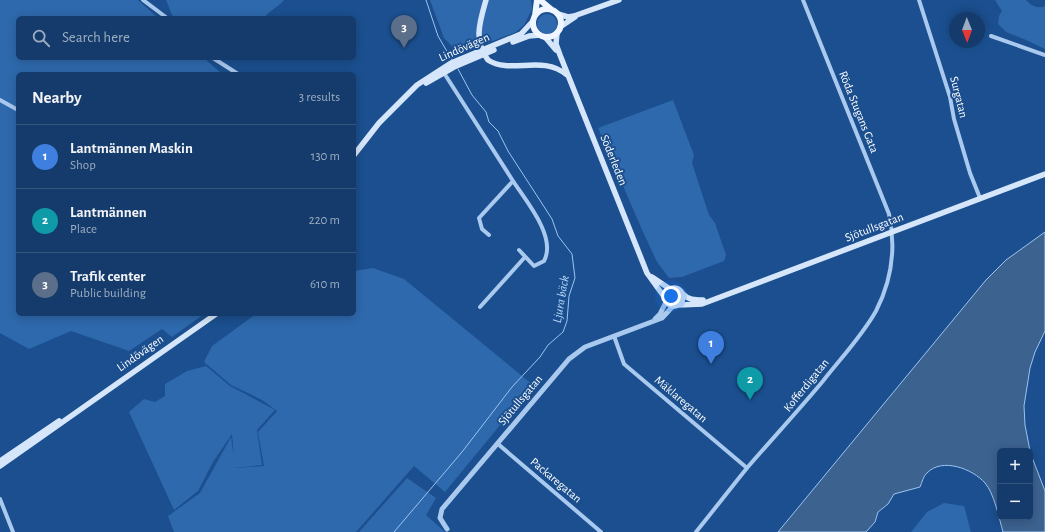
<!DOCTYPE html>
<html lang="en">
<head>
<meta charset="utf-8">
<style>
  body { margin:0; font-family:"Alegreya Sans",sans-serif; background:#214673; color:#f1f3f6 }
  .controls { position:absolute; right:12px; bottom:12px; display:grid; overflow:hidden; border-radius:6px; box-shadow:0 2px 10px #0003 }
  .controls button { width:36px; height:36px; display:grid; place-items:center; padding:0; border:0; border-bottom:1px solid #33557e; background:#143b6b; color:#f1f3f6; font:20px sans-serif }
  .compass { position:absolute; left:949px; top:12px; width:36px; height:36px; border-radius:50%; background:#143b6b; box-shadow:0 2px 10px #0003; rotate:179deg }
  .you { position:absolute; left:671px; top:296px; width:14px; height:14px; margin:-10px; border:3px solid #fff; border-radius:50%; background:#1a73e8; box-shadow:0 0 0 6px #1a73e833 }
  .badge { display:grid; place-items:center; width:26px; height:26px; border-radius:50%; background:#ffd166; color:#fff; font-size:13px; font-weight:700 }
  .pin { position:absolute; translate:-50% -33px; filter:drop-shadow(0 1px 2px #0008) }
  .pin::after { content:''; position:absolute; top:21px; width:14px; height:12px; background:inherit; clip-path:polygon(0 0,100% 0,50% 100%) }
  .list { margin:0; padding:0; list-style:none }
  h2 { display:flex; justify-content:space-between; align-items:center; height:52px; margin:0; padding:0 16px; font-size:17px }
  h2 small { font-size:13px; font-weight:400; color:#9dadc1 }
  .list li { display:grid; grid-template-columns:26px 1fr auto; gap:12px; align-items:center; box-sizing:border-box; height:64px; padding:0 16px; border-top:1px solid #33557e }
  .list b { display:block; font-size:15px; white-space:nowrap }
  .list p { margin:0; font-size:13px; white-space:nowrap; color:#9dadc1 }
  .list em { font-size:13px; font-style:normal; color:#9dadc1 }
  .icon { flex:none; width:22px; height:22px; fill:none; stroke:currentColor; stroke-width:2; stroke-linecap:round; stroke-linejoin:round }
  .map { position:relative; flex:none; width:1045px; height:532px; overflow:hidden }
  .search { position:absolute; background:#143b6b; box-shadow:0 2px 10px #0003; left:16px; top:16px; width:340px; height:44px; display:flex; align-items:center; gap:10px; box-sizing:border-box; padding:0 14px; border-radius:6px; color:#9dadc1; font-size:15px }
  .panel { position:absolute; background:#143b6b; box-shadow:0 2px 10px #0003; left:16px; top:72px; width:340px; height:244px; border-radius:6px }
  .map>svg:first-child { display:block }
  .green { fill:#2e69ad }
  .water { fill:#3c6290; stroke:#9cc4f0 }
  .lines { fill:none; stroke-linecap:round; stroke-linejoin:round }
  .stream { stroke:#9cc4f0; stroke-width:1 }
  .minor { stroke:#a9c9ee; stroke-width:4 }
  .tertiary { stroke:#a9c9ee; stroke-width:5 }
  .secondary { stroke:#d6e6fa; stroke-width:5.5 }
  .primary { stroke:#f0f6ff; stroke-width:6 }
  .labels { text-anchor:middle; stroke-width:4; stroke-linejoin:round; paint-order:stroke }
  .street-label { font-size:12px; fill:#fff; stroke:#1b4f8f }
  .water-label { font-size:13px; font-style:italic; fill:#b5d3f5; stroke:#1b4f8f }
</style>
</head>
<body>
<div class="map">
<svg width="1045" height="532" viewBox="0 0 1045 532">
  <rect width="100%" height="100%" fill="#1b4f8f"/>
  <path class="green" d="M0,0H138L158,18H18V58H204L222,74H18V314H204L172,337L162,329L129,351L71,331L29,349L0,333Z
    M166,0H284C278,7 270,10 264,18H176L172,15Z
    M430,0H531L532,9L524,25L516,32L465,52L455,49L444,38Z
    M995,0H1026C1031,6 1038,9 1045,6V49L1026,40L1006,32L998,24L999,16L1002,11Z
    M537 24a10 10 0 1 1 20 0a10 10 0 1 1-20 0Z
    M673,100L694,155L692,163L709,215L715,223L726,255L724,261L682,277L669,278L657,262L643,232L598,128Z
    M373,268L404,279L533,385L445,492L414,466L356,532H174L168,516L200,493L231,437L234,458L232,434L213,462L198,491L174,510L129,412L144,399L155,402L165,396V384L187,371L206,366L230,386L275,410L257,430L262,465L234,468L264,466L258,432L277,411L262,400L231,385L204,362L212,346L256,314H354V271Z
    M407,478L436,498L426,515L445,532H359Z
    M944,503L964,506L971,532H911L927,512Z"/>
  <path class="water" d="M1045,232V331L1035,352L1030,368L1024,406L1025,425L1030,451H1000V517H1030V452L1045,491V532H1003C999,518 994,493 985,483C973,469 942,457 927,473C923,476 922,483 920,487L894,494L888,504L878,512L875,522L866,532H778L986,280L1006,260Z"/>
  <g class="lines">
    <path class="stream" d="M426,0L438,36L452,60
      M394,532L462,452L512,387L540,357L548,345L563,332L567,321L569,296L575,278L572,254L558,236L552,219L508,151L498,131L489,122L486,112L472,95L458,69"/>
    <path class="minor" d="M143,0L167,18
      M919,0L950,97L954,119L970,173L980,198
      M991,36L1045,55
      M213,58L238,74
      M444,73L513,181L479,218L482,229L489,235
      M0,100L18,110
      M513,181C526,201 557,237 544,261L534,266L519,250
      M480,307L525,257
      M614,336L624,364L747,468
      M498,444L601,532
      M0,499L13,532
      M696,532C713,511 730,489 747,468C772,439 798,411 823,381C841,358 862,336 876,311C892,280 896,247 889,214L803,0"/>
    <path class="tertiary" d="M655,319L660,314L666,302
      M447,529L440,518L442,509L569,359L585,347L662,318L674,305"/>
    <path class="secondary" d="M486,0C480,21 473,41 488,60C511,75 542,54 567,75
      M558,14L568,17L574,16L619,0
      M560,27L575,17
      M557,33L556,44L560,55L647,273L665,298
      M545,37L556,50
      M513,42L529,36L540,35
      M426,83L454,67L494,50
      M354,155L379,123L417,85L451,63L521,34L533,21
      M652,277L670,289
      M665 297a9 9 0 1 1 18 0a9 9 0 1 1-18 0Z
      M682,293C688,300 695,300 703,300
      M679,305L702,304L1045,174
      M0,461L59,421
      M0,466L216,314"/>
    <path class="primary" d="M540,0L552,10
      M533 23a14 14 0 1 1 28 0a14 14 0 1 1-28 0Z
      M535,16L537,0"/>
  </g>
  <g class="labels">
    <g class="street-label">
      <text transform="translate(464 47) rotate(-24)" y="4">Lindövägen</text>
      <text transform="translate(959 97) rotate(76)" y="4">Surgatan</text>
      <text transform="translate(859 112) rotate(68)" y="4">Röda Stugans Gata</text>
      <text transform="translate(614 160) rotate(68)" y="4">Söderleden</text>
      <text transform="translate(874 227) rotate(-21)" y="4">Sjötullsgatan</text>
      <text transform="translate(140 353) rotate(-35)" y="4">Lindövägen</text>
      <text transform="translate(806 385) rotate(-51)" y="4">Kofferdigatan</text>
      <text transform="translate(681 399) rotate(40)" y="4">Mäklaregatan</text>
      <text transform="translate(520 400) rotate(-50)" y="4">Sjötullsgatan</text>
      <text transform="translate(556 480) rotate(40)" y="4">Packaregatan</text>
    </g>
    <g class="water-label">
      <text transform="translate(560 299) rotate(-80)" y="5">Ljura bäck</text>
    </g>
  </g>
</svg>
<div class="controls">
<button>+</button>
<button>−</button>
</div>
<svg class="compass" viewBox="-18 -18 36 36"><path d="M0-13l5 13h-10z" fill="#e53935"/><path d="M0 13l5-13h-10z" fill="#9dadc1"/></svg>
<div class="you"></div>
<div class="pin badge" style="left:711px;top:364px;background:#3f7fe0">1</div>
<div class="pin badge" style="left:750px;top:400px;background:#0f9aa8">2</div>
<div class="pin badge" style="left:404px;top:48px;background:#5c6f8a">3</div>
<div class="search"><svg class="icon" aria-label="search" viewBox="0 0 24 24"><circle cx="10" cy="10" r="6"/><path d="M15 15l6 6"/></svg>Search here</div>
<section class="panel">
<h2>Nearby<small>3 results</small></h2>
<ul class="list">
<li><span class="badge" style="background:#3f7fe0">1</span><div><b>Lantmännen Maskin</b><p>Shop</p></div><em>130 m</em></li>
<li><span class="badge" style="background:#0f9aa8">2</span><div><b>Lantmännen</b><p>Place</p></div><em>220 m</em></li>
<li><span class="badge" style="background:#5c6f8a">3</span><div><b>Trafik center</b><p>Public building</p></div><em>610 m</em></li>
</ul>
</section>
</div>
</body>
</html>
